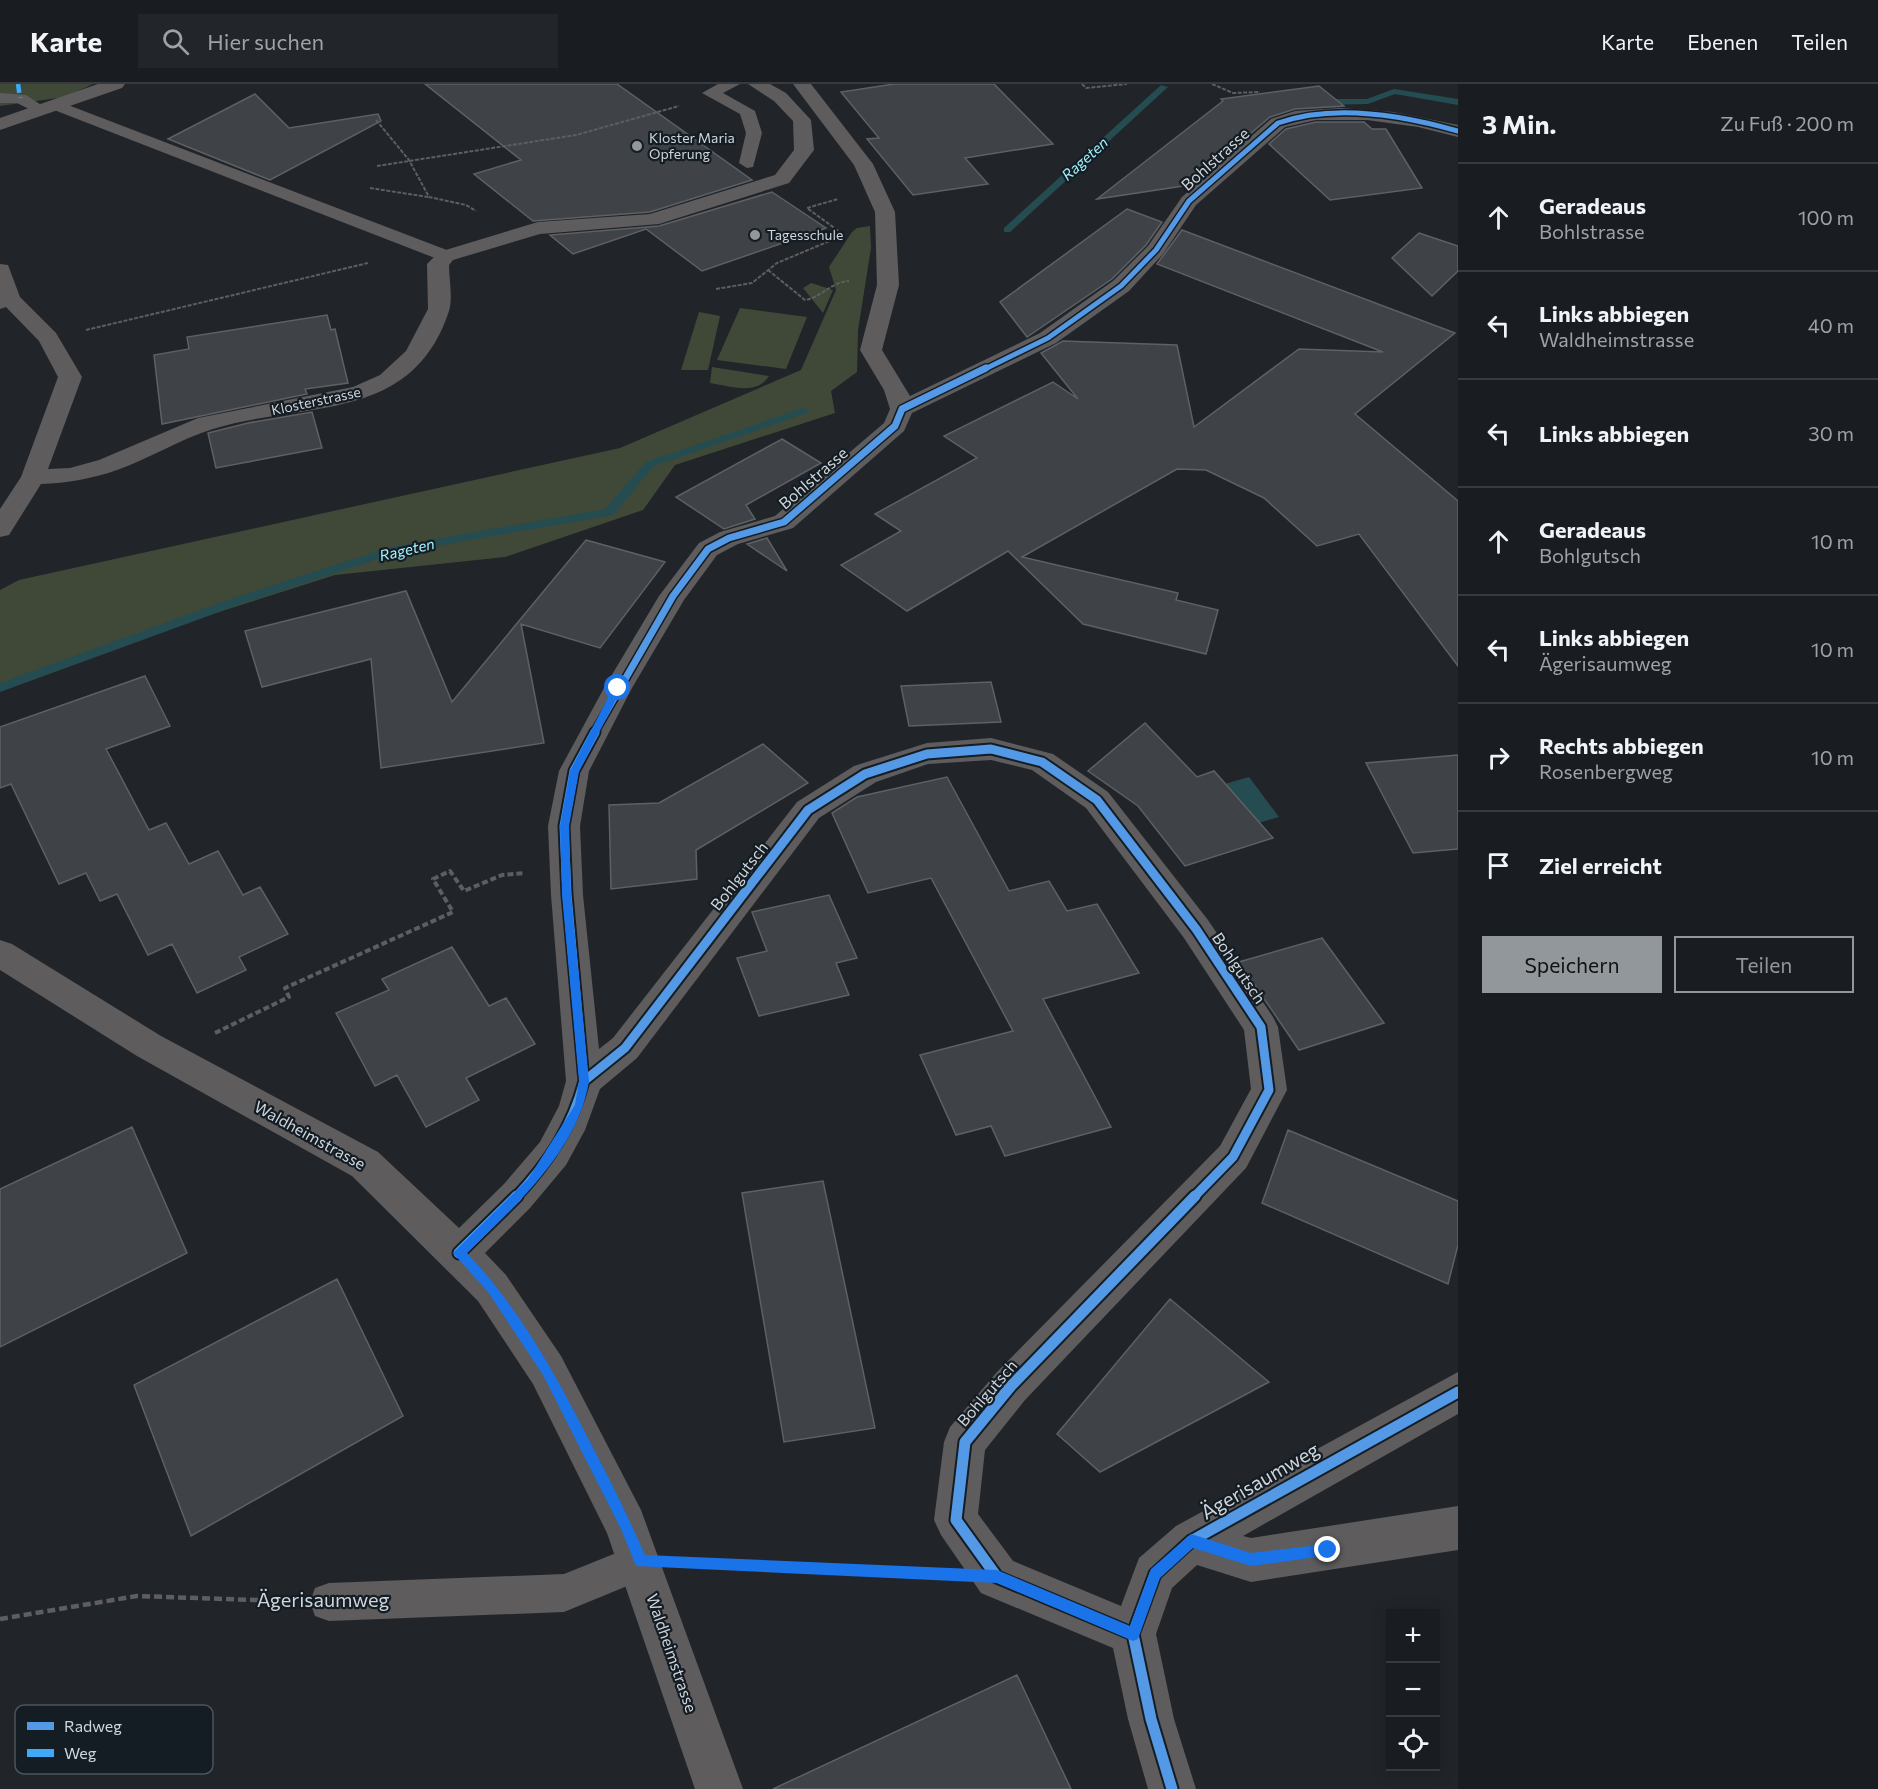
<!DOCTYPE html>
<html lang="de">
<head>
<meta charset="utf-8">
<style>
  body { margin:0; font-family:Commissioner,sans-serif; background:#222529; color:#f1f3f6 }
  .controls { position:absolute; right:18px; bottom:18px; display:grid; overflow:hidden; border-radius:0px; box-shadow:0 3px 15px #0003 }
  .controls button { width:54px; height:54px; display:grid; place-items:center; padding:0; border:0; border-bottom:2px solid #373a3e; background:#191c20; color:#f1f3f6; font:30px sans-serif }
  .stop { position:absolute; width:18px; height:18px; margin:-14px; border:4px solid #1a73e8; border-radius:50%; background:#fff }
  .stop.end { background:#1a73e8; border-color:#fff; box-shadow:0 2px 6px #0008 }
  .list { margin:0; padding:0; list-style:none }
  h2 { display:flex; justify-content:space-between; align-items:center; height:78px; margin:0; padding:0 24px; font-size:26px }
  h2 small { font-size:20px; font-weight:400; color:#9fa1a5 }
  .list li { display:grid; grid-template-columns:39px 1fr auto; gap:18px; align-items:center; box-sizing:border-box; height:108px; padding:0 24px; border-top:2px solid #373a3e }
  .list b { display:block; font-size:22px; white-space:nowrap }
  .list p { margin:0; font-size:20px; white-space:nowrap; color:#9fa1a5 }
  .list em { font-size:20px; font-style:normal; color:#9fa1a5 }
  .actions { display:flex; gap:12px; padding:18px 24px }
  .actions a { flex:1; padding:14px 0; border:2px solid #92979c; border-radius:0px; text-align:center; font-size:21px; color:#92979c }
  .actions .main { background:#92979c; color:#111 }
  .icon { flex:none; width:33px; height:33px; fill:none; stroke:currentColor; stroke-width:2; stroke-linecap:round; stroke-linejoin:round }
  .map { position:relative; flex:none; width:1458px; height:1705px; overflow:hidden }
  header { display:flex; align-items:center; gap:36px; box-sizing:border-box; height:84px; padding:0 30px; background:#191c20; border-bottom:2px solid #373a3e }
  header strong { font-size:28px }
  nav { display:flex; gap:33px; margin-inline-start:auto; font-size:21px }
  .search { width:420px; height:54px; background:#222529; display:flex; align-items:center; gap:15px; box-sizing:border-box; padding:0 21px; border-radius:0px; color:#9fa1a5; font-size:22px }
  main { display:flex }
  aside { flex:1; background:#191c20 }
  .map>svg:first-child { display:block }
  .green { fill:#404938 }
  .water { fill:#254c50 }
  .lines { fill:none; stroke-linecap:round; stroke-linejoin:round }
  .stream { fill:#254c50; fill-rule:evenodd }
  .building { fill:#3f4246; stroke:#5d6165; stroke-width:1.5 }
  .path-far2 { stroke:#5e5d60; stroke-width:2; stroke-dasharray:4 1.5; stroke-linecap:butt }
  .path-far1 { stroke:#5e5d60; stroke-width:4; stroke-dasharray:6 3; stroke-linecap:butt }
  .path { stroke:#5e5d60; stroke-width:4.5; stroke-dasharray:8 4; stroke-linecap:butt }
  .lane { fill:#5e5c5c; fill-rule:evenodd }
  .street { fill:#5e5c5c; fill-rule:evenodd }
  .quiet { stroke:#3fa9f5; stroke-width:4.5; stroke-dasharray:9 4.5; stroke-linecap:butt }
  .cycleway-far3-casing { stroke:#141c24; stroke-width:8 }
  .cycleway-far2-casing { stroke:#141c24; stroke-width:10 }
  .cycleway-far1-casing { stroke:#141c24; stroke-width:13 }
  .cycleway-casing { stroke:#141c24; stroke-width:15 }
  .cycleway-far3 { stroke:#5399e6; stroke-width:5 }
  .cycleway-far2 { stroke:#5399e6; stroke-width:7 }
  .cycleway-far1 { stroke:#5399e6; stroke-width:9 }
  .cycleway { stroke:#5399e6; stroke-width:11 }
  .route { fill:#1a73e8 }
  .poi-dot { fill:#92979c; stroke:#141c24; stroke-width:2 }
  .labels { text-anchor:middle; stroke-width:4.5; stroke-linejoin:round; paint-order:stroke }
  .far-poi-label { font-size:14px; fill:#cfd5da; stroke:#141c24; text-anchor:start }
  .far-street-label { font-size:14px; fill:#cfd5da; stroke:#141c24 }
  .far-water-label { font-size:15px; font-style:italic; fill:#a5f3fc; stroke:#141c24 }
  .street-label { font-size:16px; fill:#cfd5da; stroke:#141c24 }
  .near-street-label { font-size:20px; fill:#cfd5da; stroke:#141c24 }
  .key { fill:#141c24; stroke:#4c545b; stroke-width:1.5 }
  .key-label { font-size:16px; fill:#cfd5da }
</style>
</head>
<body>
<header>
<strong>Karte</strong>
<div class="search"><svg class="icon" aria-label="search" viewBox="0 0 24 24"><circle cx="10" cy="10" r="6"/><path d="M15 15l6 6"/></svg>Hier suchen</div>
<nav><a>Karte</a><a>Ebenen</a><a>Teilen</a></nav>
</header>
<main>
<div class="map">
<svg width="1458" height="1705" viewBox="0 0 1458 1705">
  <rect width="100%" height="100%" fill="#21252a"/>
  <path class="green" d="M0,0H93L65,13L0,22Z
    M870,142L871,164L858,246L857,288L831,307L835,329L675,381L643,426L505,473L335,491L46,583L0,604V506L19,496L620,364L801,286L836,206L829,183L852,148L857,144Z
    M811,199L833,206L823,229L803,204Z
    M740,224L807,233L786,285L717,276Z
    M699,228L720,232L708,286H681Z
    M712,283L769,292C757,312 730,302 710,299Z"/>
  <path class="water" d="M1249,693L1279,733L1251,741L1221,701Z"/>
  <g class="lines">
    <path class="stream" d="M1161,1L1168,3L1010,148H1004V144Z
      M1394,5L1458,15V21L1395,10L1368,20L1318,21L1314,18L1318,15H1367Z
      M803,324L808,327L807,329L654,382L613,431L397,469L241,520L0,608V599L233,514L391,463L605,425L646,378Z"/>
  </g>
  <path class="building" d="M425,0H617L752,96L650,128L533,137L474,90L521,76Z
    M894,0H994L1053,60L965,74L988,100L913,111L867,55L879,54L841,8Z
    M1319,2L1344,22L1295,25L1270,33L1190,101L1097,115L1223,17L1221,15Z
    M255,10L289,44L378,30L381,37L270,96L168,55Z
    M1316,38H1364L1372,45H1386L1422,104L1330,116L1269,60L1286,45Z
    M772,108L826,144L702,187L646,145L573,170L550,151L659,142Z
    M1127,125L1162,138L1146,161L1112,195L1027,253L1000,218Z
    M1182,146L1455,249L1355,330L1458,417V582L1359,450L1317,462L1264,414L1206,386L1177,385L1022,473L1178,509L1176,516L1218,526L1206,570L1083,540L1008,467L907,527L841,481L901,447L875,430L977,374L944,352L1053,298L1078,315L1041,269L1063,257L1177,261L1194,343L1299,265L1383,268L1157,180Z
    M1419,149L1458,162V187L1432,212L1392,174Z
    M327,231L331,246L335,245L348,299L305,305L307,310L162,340L154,271L189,265L187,253Z
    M312,328L322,364L216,384L208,349L248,339Z
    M782,355L821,379L746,421L755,435L724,445L676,413Z
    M767,454L787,487L747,460Z
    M586,456L665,478L600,564L521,540L544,659L381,684L371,575L262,603L245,547L406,507L452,618Z
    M145,592L170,642L106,665L149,746L166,739L189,780L218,767L243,811L260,803L288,850L239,873L246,886L197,909L172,860L148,871L117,810L100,817L86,789L59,800L11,700L0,704V643Z
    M991,598L1001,638L909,642L901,602Z
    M1145,639L1197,693L1214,687L1273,754L1185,782L1138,722L1088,687Z
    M763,660L808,699L696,766L697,795L611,805L609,721L659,719Z
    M1458,671V765L1413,769L1366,679Z
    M947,693L1009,807L1049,797L1067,827L1097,820L1139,889L1043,915L1111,1043L1005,1072L991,1042L956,1051L920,971L1013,947L931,794L868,809L832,729L857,713Z
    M829,811L857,874L836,879L849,911L759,932L737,874L767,867L752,828Z
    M1322,854L1384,939L1299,966L1239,878Z
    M452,863L489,922L506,914L535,960L466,994L479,1016L426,1043L397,991L375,1002L336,929L389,906L382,895Z
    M132,1043L187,1169L0,1263V1105Z
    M1288,1046L1458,1117V1161L1448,1200L1262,1119Z
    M823,1097L875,1344L784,1358L742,1109Z
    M337,1195L403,1332L191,1452L134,1301Z
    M1170,1215L1269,1298L1100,1388L1057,1350Z
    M1017,1591L1071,1705H773Z"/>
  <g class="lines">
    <path class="path-far2" d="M1082,0L1086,4L1127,0
      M1212,0L1233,9L1260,8
      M376,36L409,76L429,113L466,121L476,127
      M377,82L576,51L679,22
      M370,104L428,113
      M768,186L805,216C822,213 831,198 849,197
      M716,205L752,199L777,179L844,151L807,124L838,115
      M86,246L368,179"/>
    <path class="path-far1" d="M215,949L289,913L285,904L453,828L433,795L450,787L464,807L502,791L524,789"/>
    <path class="path" d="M689,1480L933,1490
      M0,1535L137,1512L284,1517"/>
    <path class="lane" d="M718,0H740L723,9L755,27L762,49L753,83L747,84L739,79L746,49L740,30L702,9Z
      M0,9L26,11L49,26L41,31L17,19H0Z
      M55,16L452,168L455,172L452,176H440L49,24L47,21L49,18Z
      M641,1459L654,1465L660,1478L654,1491L564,1528L329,1537L315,1532L310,1518L315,1504L329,1499L564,1490Z"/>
    <path class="street" d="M98,0H125L122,4L0,46V34Z
      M748,0H770L786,9L811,36L814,66L789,99L659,140L540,150L453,176L449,181C449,195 453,214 449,227C412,340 304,317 213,345C180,355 149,375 117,386C92,395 67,399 41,400L9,451L0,453V425L21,393L58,293L39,257L6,223L0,225V180L8,181L20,213L56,249L82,293L48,385L70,384L99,376L198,334L353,303L380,291L406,267L428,225L427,180L439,168L538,138L650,130L775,91L794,66L793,37L774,17Z
      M793,0H811L873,80L895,128L899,201L882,266L910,312L1040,249L1113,197L1148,162L1182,113L1271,35L1295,27L1341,24L1393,28L1458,41V53L1418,43L1367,36H1316L1285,43L1196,121L1163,170L1129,207L1056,259L912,329L904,347L793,444L738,460L717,471L684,516L632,604L589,687L580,742L583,811L599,965L613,954L797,718L854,682L927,659L991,654L1053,670L1108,708L1208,836L1273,933L1278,943L1287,1006L1246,1084L1025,1316L985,1366L978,1430L1013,1477L1121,1522L1139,1474L1176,1442L1458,1288V1330L1243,1452L1251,1454L1458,1422V1466L1251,1498L1197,1481L1172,1504L1156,1550L1174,1635L1196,1705H1148L1128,1635L1113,1564L981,1509L941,1451L934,1436L944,1358L950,1343L997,1288L1220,1062L1251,1005L1244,946L1184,854L1086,724L1032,686L991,676L928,680L876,698L819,734L637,974L600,1005L585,1046L566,1081L530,1124L485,1169L506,1191L561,1272L641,1426L743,1705H695L607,1449L533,1300L478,1217L352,1092L137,972L0,886V856L12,860L161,952L378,1068L459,1144L504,1100L540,1058L559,1022L566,997L551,811L548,742L559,687L604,604L659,512L699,459L720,448L775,432L884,339L890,325L884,306L860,266L877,201L875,128L854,81Z"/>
    <path class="quiet" d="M18,0L20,14"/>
    <g class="cycleway-far3-casing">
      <path id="cycleway-far3" d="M983,286L1048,254L1121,202L1156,166L1189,117L1278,39C1334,19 1402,31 1458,47"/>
    </g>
    <g class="cycleway-far2-casing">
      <path id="cycleway-far2" d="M594,649L673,512L708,465L729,454L784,438L895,342L902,325L986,284"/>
    </g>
    <g class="cycleway-far1-casing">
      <path id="cycleway-far1" d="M584,997L625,964L808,726L865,690L927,670L991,665L1042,678L1097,716L1196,845L1261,943L1269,1006L1233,1073L1194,1113
        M516,1113C548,1079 572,1043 584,997L567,811L564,742L574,687L595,648"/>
    </g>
    <g class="cycleway-casing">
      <path id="cycleway" d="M459,1169L517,1112
        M1133,1550L997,1493L956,1436L965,1358L1011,1302L1195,1112
        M1172,1705L1151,1635L1133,1550L1155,1490L1191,1457L1458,1308"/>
    </g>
    <use href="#cycleway-far3" class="cycleway-far3"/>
    <use href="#cycleway-far2" class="cycleway-far2"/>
    <use href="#cycleway-far1" class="cycleway-far1"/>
    <use href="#cycleway" class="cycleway"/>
  </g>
  <path class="route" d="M618,601L622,604L579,687L569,742L571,811L589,997C578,1067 515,1122 467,1169C519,1224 555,1289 589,1356C609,1394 628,1432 645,1471L997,1486L1130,1542L1151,1485L1191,1450L1251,1469L1328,1460L1334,1466L1332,1471L1251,1482L1193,1464L1160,1494L1138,1555L1133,1557L997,1499L636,1482L621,1445L543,1291L488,1208L453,1169L528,1095L575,1021L579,997L562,811L560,742L570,687L613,604Z"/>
  <g class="poi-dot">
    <circle cx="637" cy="62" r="6"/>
    <circle cx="755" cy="151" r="6"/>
  </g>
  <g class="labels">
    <g class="far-poi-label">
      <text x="649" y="59">Kloster Maria<tspan x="649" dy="16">Opferung</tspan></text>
      <text x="767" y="156">Tagesschule</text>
    </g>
    <g class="far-street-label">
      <text transform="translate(316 317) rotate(-12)" y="5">Klosterstrasse</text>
    </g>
    <g class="far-water-label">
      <text transform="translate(1085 75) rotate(-42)" y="5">Rageten</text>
      <text transform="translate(407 466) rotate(-13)" y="5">Rageten</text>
    </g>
    <g class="street-label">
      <text transform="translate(1215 75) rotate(-42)" y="6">Bohlstrasse</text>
      <text transform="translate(813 394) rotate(-41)" y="6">Bohlstrasse</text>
      <text transform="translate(739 792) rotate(-52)" y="6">Bohlgutsch</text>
      <text transform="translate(1239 884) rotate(56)" y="6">Bohlgutsch</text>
      <text transform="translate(310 1051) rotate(29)" y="6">Waldheimstrasse</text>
      <text transform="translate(987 1309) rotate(-49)" y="6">Bohlgutsch</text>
      <text transform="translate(672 1569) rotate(71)" y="6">Waldheimstrasse</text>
    </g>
    <g class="near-street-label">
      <text transform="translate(1260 1397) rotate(-30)" y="7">Ägerisaumweg</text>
      <text x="323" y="1523">Ägerisaumweg</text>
    </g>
  </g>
  <rect x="15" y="1621" width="198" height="69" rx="9" class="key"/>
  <rect x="27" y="1638" width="27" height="8" fill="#5399e6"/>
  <rect x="27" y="1665" width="27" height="8" fill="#3fa9f5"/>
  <g class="key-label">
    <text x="64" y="1648">Radweg</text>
    <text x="64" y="1675">Weg</text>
  </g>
</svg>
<div class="controls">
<button>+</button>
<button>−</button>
<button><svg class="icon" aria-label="locate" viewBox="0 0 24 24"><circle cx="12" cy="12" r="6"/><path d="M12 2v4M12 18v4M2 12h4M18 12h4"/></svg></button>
</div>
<div class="stop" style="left:618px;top:604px"></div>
<div class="stop end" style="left:1328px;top:1466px"></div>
</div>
<aside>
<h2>3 Min.<small>Zu Fuß · 200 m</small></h2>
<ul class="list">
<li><svg class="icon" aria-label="ahead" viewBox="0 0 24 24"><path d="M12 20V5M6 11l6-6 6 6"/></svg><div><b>Geradeaus</b><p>Bohlstrasse</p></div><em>100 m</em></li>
<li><svg class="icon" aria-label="left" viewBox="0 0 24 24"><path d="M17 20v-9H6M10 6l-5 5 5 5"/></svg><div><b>Links abbiegen</b><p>Waldheimstrasse</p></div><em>40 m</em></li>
<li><svg class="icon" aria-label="left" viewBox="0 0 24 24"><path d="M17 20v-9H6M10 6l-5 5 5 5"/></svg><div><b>Links abbiegen</b></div><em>30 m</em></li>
<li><svg class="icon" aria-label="ahead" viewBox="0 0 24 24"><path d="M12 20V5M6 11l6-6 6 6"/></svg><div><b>Geradeaus</b><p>Bohlgutsch</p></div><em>10 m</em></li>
<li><svg class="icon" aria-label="left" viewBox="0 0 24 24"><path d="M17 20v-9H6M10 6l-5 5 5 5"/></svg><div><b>Links abbiegen</b><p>Ägerisaumweg</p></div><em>10 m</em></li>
<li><svg class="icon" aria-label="right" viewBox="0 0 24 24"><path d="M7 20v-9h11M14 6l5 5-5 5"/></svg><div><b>Rechts abbiegen</b><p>Rosenbergweg</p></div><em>10 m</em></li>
<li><svg class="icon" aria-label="arrive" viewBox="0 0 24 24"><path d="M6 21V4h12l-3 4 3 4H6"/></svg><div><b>Ziel erreicht</b></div></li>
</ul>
<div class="actions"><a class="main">Speichern</a><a>Teilen</a></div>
</aside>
</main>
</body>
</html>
